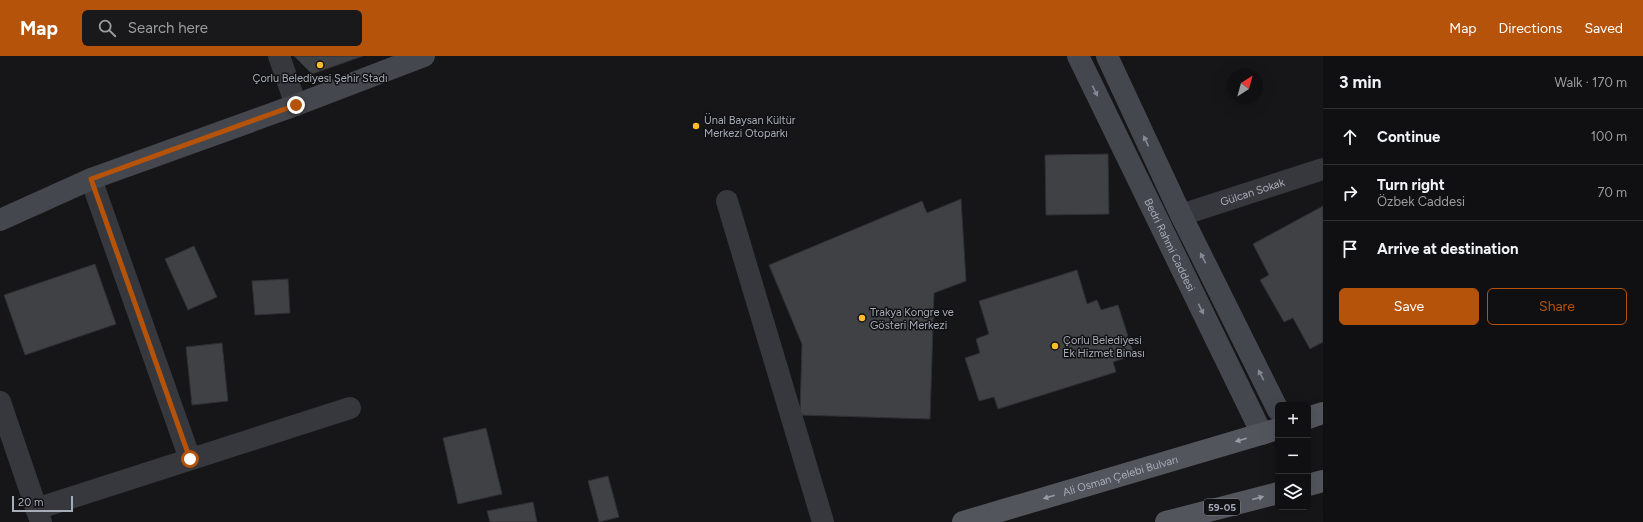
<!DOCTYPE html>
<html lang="en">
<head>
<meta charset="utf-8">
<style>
  body { margin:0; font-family:Figtree,sans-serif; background:#19191b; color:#f1f3f6 }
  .controls { position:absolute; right:12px; bottom:12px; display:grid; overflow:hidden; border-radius:6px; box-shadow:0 4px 16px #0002 }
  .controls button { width:36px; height:36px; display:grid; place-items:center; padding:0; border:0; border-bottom:1px solid #303032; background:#101012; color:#f1f3f6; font:20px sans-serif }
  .compass { position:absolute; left:1227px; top:12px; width:36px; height:36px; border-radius:50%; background:#101012; box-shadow:0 4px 16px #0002; rotate:36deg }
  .scale { position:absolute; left:12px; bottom:10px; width:61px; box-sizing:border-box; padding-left:4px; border:2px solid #a7acb9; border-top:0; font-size:11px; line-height:14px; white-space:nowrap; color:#a7acb9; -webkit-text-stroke:3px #111113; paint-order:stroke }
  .stop { position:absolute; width:12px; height:12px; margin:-9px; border:3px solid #b45309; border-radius:50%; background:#fff }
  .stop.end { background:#b45309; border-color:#fff; box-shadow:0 1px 4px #0008 }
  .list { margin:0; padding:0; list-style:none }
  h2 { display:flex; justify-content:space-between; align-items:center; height:52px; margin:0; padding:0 16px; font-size:17px }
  h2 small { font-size:13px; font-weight:400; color:#9c9d9f }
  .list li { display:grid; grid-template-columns:26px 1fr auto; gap:12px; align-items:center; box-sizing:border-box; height:56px; padding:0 16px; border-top:1px solid #303032 }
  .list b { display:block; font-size:15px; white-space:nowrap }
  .list p { margin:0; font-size:13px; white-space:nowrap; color:#9c9d9f }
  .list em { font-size:13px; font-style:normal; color:#9c9d9f }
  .actions { display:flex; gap:8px; padding:12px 16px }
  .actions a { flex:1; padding:9px 0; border:1px solid #b45309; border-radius:6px; text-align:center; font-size:14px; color:#b45309 }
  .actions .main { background:#b45309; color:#fff }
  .icon { flex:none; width:22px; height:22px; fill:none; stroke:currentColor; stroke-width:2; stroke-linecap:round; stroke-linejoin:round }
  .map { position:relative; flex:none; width:1323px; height:466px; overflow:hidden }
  header { display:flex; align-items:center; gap:24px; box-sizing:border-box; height:56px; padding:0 20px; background:#b45309; color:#fff }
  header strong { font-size:19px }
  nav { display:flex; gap:22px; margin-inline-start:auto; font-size:14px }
  .search { width:280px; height:36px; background:#19191b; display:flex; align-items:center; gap:10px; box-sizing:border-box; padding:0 14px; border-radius:6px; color:#9c9d9f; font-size:15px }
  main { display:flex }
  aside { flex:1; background:#101012 }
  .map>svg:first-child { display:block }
  .building { fill:#404145; stroke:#303034 }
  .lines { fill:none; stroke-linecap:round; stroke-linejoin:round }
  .street { stroke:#37383e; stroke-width:22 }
  .secondary { stroke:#45474e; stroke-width:22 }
  .primary { stroke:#53555d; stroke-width:22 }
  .oneway { fill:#858994 }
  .oneway2 { fill:#969ba7 }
  .route { stroke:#b45309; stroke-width:5 }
  .poi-dot { fill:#fcbc2b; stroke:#111113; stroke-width:1.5 }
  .labels { text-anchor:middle; stroke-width:3; stroke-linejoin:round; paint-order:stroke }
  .shield { fill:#111113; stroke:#7a7e87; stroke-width:1 }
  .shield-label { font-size:10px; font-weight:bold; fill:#a7acb9 }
  .poi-label { font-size:11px; fill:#a7acb9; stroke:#111113; text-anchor:start }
  .street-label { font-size:11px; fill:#a7acb9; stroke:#111113 }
</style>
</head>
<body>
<header>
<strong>Map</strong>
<div class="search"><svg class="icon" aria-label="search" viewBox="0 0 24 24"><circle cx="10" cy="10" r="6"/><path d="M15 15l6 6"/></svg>Search here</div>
<nav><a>Map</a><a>Directions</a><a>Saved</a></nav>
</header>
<main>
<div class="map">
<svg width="1323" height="466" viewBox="0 0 1323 466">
  <rect width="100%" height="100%" fill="#161618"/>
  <path class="building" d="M294,0H363L312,18Z
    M1108,98L1109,158L1046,159L1045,99Z
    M961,143L966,225L934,237L930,363L800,359L802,288L769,209L922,145L927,157Z
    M1323,150V286L1310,293L1293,262L1284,266L1260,224L1269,219L1253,188Z
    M194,190L217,241L188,254L165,203Z
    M95,208L116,268L25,299L4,239Z
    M1077,214L1087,248L1097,244L1101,254L1118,249L1134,299L1113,306L1116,316L998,353L994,341L979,345L965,302L980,297L976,283L989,278L979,245Z
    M288,223L290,257L255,259L252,225Z
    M222,287L228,345L192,349L186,291Z
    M486,372L502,438L458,448L443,382Z
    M608,420L619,461L599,466L588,425Z
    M533,446L537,466H490L487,455Z"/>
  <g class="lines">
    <g class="street">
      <path d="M279,0L296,49"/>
      <path d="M91,123L190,403"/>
      <path d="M727,145L823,466"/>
      <path id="s1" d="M1181,159L1323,113"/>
      <path d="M0,346L41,466"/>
      <path d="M36,453L350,352"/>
    </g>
    <g class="secondary">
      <path id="s2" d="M1078,0L1262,378"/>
      <path d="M1107,0L1181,159L1278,354"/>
      <path d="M0,164L91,123L296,49L424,0"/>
    </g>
    <g class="primary">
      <path d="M1308,362L1323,357"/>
      <path d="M1308,429L1323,425"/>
      <path id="s3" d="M963,466L1278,373"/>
      <path d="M1166,466L1278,437"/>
    </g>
  </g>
  <defs><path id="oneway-solid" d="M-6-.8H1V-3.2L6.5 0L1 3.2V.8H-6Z"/></defs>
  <g class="oneway">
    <use href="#oneway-solid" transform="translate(1095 35) rotate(64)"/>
    <use href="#oneway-solid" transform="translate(1146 85) rotate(-115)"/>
    <use href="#oneway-solid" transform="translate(1203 202) rotate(-117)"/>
    <use href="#oneway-solid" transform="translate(1201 253) rotate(64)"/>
    <use href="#oneway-solid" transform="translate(1261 319) rotate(-117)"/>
  </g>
  <g class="oneway2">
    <use href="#oneway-solid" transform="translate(1241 384) rotate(164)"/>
    <use href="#oneway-solid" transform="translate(1049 441) rotate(164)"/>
    <use href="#oneway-solid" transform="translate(1258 442) rotate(-15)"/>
  </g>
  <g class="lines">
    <path class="route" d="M190,403L91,123L296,49"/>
  </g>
  <g class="poi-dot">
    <circle cx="320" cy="9" r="4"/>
    <circle cx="696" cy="70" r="4"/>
    <circle cx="862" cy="262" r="4"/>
    <circle cx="1055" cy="290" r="4"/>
  </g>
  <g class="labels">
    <rect class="shield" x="1204" y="443" width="36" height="16" rx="3"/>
    <g class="shield-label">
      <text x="1222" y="455">59-05</text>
    </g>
    <g class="poi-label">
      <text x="320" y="26" text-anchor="middle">Çorlu Belediyesi Şehir Stadı</text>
      <text x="704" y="68">Ünal Baysan Kültür<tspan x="704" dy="13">Merkezi Otoparkı</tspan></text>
      <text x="870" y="260">Trakya Kongre ve<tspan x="870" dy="13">Gösteri Merkezi</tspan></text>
      <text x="1063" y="288">Çorlu Belediyesi<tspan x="1063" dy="13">Ek Hizmet Binası</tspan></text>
    </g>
    <g class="street-label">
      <text dy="4" stroke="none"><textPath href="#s1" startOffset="75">Gülcan Sokak</textPath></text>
      <text dy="4" stroke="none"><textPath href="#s2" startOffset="210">Bedri Rahmi Caddesi</textPath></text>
      <text dy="4" stroke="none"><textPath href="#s3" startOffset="164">Ali Osman Çelebi Bulvarı</textPath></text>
    </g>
  </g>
</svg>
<div class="controls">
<button>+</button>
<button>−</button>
<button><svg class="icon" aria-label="layers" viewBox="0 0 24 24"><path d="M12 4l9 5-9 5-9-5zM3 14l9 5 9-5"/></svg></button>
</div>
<svg class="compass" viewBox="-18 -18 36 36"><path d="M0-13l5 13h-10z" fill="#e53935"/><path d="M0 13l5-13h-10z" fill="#9c9d9f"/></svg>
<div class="scale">20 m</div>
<div class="stop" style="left:190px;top:403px"></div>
<div class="stop end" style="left:296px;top:49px"></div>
</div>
<aside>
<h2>3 min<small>Walk · 170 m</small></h2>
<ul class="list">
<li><svg class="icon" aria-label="ahead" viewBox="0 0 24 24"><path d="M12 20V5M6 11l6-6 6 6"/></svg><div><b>Continue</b></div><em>100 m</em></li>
<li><svg class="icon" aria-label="right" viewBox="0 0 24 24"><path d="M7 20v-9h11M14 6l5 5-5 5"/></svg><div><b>Turn right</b><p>Özbek Caddesi</p></div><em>70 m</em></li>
<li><svg class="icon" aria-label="arrive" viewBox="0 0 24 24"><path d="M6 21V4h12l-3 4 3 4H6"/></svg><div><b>Arrive at destination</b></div></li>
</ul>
<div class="actions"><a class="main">Save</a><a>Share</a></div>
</aside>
</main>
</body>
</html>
